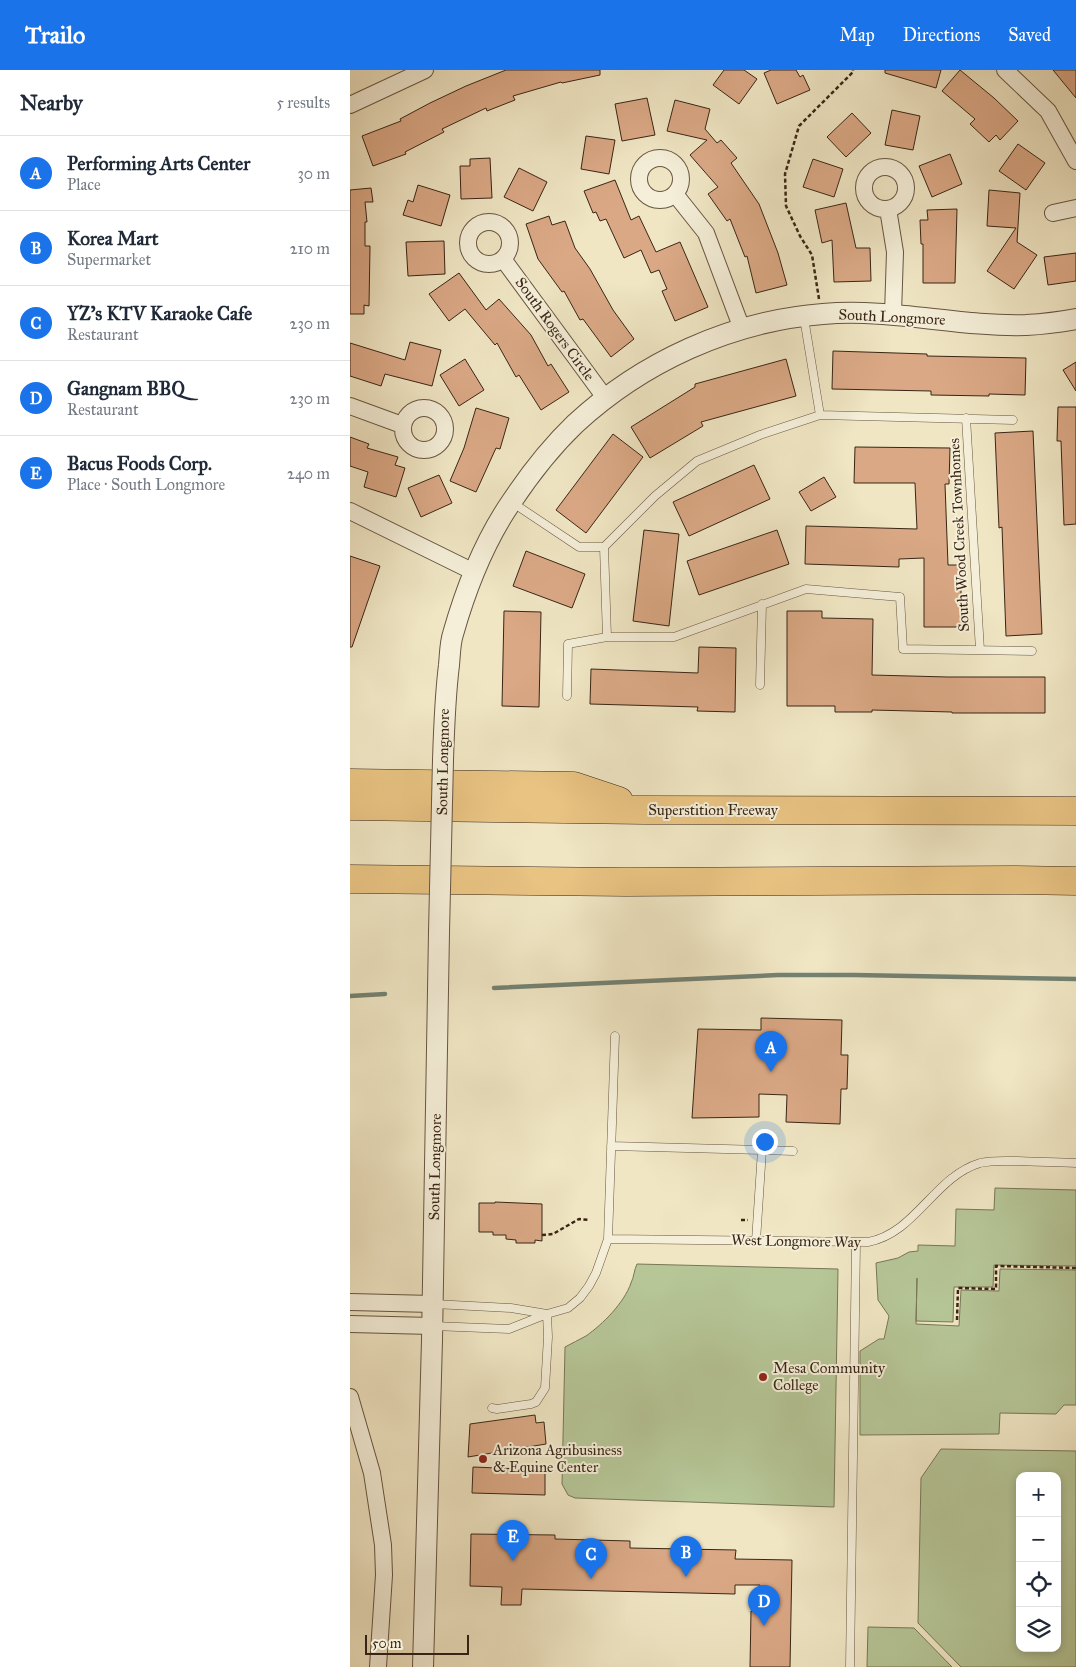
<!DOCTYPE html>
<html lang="en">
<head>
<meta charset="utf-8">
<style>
  body { margin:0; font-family:"IM FELL Great Primer",serif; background:#f6f6f7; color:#1f2937 }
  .controls { position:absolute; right:15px; bottom:15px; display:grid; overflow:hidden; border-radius:10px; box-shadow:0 2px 8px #0003 }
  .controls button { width:45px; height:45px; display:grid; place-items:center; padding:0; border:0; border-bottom:1px solid #e0e1e3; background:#fff; color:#1f2937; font:25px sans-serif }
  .scale { position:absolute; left:15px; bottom:12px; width:104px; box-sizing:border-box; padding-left:5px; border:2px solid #392515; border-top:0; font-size:14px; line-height:18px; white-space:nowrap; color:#392515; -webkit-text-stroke:4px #f5efd9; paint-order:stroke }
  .you { position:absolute; left:414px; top:1071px; width:18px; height:18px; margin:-12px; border:4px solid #fff; border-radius:50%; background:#1a73e8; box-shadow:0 0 0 8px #1a73e833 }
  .badge { display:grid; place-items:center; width:32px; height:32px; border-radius:50%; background:#1a73e8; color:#fff; font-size:16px; font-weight:700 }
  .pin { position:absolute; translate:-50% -41px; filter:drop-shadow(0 1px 2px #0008) }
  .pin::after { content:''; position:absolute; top:26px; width:18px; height:15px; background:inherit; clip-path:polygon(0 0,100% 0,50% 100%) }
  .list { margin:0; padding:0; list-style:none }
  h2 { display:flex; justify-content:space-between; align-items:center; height:65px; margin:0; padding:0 20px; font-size:21px }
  h2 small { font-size:16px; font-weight:400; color:#747a83 }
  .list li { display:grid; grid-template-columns:32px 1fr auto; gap:15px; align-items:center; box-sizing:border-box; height:75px; padding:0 20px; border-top:1px solid #e0e1e3 }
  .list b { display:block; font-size:19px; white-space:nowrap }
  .list p { margin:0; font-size:16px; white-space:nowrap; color:#747a83 }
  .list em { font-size:16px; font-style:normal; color:#747a83 }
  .icon { flex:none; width:28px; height:28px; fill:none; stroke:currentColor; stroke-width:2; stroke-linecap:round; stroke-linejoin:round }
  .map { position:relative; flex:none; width:726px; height:1597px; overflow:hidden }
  header { display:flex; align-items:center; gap:30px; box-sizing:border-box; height:70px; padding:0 25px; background:#1a73e8; color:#fff }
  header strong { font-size:24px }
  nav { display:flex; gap:28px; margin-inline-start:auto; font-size:18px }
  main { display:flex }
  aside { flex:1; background:#fff }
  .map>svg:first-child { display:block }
  .green { fill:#b6c697; stroke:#787656; fill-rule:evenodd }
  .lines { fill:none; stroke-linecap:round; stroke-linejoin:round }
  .stream { stroke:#738273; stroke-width:4.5 }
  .building { fill:#daa885; stroke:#392515 }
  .service-casing { stroke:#675541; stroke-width:9 }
  .minor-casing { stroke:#675541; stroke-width:18 }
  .tertiary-casing { stroke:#675541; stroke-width:22 }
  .motorway-casing { stroke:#392515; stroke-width:29 }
  .path { stroke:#392515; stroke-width:2.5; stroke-dasharray:4 2.5; stroke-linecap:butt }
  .service { stroke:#f5efd9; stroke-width:8 }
  .minor { stroke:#f5efd9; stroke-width:16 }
  .tertiary { stroke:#f5efd9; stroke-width:20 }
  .motorway { stroke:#e8c382; stroke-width:28 }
  .tertiary-bridge-casing { stroke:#675541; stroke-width:22; stroke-linecap:butt }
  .tertiary-bridge { stroke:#f5efd9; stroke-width:20 }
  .poi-dot { fill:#8f2418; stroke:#f5efd9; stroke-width:2 }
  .labels { text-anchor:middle; stroke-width:4; stroke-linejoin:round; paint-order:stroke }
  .street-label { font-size:15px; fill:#392515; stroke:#f5efd9 }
  .poi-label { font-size:15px; fill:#392515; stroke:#f5efd9; text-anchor:start }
</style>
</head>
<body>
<header>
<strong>Trailo</strong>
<nav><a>Map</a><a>Directions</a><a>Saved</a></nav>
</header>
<main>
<aside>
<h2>Nearby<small>5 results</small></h2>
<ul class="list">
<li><span class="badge">A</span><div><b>Performing Arts Center</b><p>Place</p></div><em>30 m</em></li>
<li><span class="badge">B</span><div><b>Korea Mart</b><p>Supermarket</p></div><em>210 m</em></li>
<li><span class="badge">C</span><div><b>YZ's KTV Karaoke Cafe</b><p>Restaurant</p></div><em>230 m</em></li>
<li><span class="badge">D</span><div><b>Gangnam BBQ</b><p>Restaurant</p></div><em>230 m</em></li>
<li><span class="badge">E</span><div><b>Bacus Foods Corp.</b><p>Place · South Longmore</p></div><em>240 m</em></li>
</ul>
</aside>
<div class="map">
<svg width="726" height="1597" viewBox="0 0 726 1597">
  <rect width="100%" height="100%" fill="#f0e6c4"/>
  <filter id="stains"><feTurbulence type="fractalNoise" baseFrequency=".004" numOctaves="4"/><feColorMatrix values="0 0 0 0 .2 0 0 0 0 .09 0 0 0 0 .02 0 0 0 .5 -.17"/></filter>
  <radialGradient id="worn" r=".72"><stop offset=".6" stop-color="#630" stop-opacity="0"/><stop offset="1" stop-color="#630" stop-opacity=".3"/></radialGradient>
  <path class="green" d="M645,1118L726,1120V1196L644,1195L643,1217H604L603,1252L566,1251L567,1208L566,1254L609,1256L611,1220L649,1221L650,1199L726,1200V1335H714L706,1344L650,1343L649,1364L510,1365V1281L529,1269H534L539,1246L528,1230L526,1193L548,1188L559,1182L568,1181V1175L605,1176L606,1139L644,1140Z
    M287,1194L488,1199L484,1437L225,1428L218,1425L212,1414L215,1277C222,1273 229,1270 236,1266C253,1254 274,1233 281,1213C284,1207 284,1200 287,1194Z
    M591,1379L726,1381V1597H611L568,1553L571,1408ZM670,1406H707V1578H670Z
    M518,1557L564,1558L602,1597H517Z"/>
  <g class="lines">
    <path class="stream" d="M144,918L428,905H505L726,909
      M0,926L35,924"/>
  </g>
  <path class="building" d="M156,0H250V5L212,13L211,12L163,26L165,30L137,41L136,38L92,59L94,62L55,82L56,84L23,96L12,66L51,51L50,49L80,33L116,16Z
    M374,0H394L407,9L389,34L363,15Z
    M421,0H446L450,7L453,5L460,20L427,34L414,3Z
    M535,0H591L586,18L535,3Z
    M610,0L644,28L668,51L650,70L646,65L639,72L620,54L625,49L592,21Z
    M703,0H726V28Z
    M297,28L305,65L272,71L265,34Z
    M325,30L360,39L355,59L367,73L371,70L387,88L381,93L409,134L428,183L437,215L406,223L397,186L395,187L380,149L377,151L358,124L368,117L340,85L357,70L317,61Z
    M542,40L570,46L563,80L535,75Z
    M502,43L521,63L496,87L477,67Z
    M236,66L265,70L259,104L231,99Z
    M668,74L695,93L676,120L649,101Z
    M600,84L612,114L582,127L569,96Z
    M140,88L142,128L111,129L110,96H120V89Z
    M463,89L493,99L484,127L453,117Z
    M169,98L197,112L183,141L154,127Z
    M265,110L281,150L289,146L306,182L330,172L358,237L325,251L312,221L317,219L309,200L301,203L291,180L274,188L256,149L250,151L246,142L243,143L234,121Z
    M68,115L100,125L91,156L53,145L58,130L63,132Z
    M21,118L23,132H15L17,152H15V176H20L19,236L14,235V244H0V120Z
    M639,120L670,123L667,172L687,185L664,219L637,201L666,158L637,156Z
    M496,133L506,178H520L521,211L484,212L482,170L472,173L465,140Z
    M607,139L605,213H573V174H571L570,150H578L577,140Z
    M199,146L202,155L215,151L225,178L240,199L263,240L284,269L261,287L233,249L230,250L214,221L212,222L188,189L176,154Z
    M94,171L95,204L58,206L56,172Z
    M726,183V211L698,215L694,187Z
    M109,203L136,240L149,229L181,265L198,296L201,294L219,322L191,340L169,305L166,307L147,273L145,275L115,239L99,251L79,224Z
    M60,272L91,280L82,316L35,304L31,316L0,306V273L55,290Z
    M483,281L577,284V286L676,288L675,325L639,324V326L581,325V321L482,319Z
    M115,289L134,320L109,336L90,305Z
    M436,289L446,326L351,352L353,356L300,388L281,357L345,317V314Z
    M726,292V321L713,300Z
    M708,337H726V454L714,455L711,371H707Z
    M126,338L159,348L150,379L146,378L126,422L100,411L114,378Z
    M683,361L692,564L656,566L652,457L649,458L645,363Z
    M263,364L293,387L236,463L206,440Z
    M0,367L19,374L17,378L48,387L45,395L55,398L46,427L14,417L18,402L0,396Z
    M505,377L600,378L599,414H595L598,495H611V557H574V488L549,489V497L455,494L456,456L567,459L565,413H504Z
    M404,395L420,429L339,466L323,432Z
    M89,405L102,433L71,447L58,418Z
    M474,407L486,427L461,441L449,422Z
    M294,460L329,464L319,556L283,551Z
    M427,460L439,494L349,525L337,491Z
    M176,481L235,504L222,538L163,516Z
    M0,486L30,496L2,577H0Z
    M154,541L191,542L189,637L152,636Z
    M437,541H472V548L523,549L522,605L598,607H695V643H602V642L522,640V642H485V636H437Z
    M349,577L386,578L385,642L347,641L348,637L240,634L241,599L348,603Z
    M411,948L492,950L491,985H498L497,1019H491L490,1054L436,1052L437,1025L409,1024V1047L342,1048L348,959L411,960Z
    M145,1132L192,1134V1171L185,1170V1173H166V1170L156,1169V1165H143V1162H129V1133H145Z
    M185,1345L186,1353L194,1352L196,1374L118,1387L120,1354Z
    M123,1397L195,1400V1425L122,1423Z
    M121,1464L205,1465V1469L280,1471V1478L386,1480L385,1489L442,1490L440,1597H400L401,1541H410V1515H385V1524L172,1519L171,1535H151L152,1517L120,1516Z"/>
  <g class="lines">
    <g class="service-casing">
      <path id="service" d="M454,248L470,345
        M616,348L630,580
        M663,350L470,345L410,365L347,391L305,426L254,477L257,567H324L456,519L550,527L553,579L682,581
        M163,433L229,477H254
        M410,615L412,534
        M217,626L218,574L257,567
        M261,1076L412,1080
        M258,1169L518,1172C566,1163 584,1107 630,1093C642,1090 656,1091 668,1091C687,1092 707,1092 726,1093
        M406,1171L412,1080L443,1081
        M84,1234L161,1238L197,1244
        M83,1256L159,1259L197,1244L218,1238L230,1228L239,1216L246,1203L258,1169L265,966
        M142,1338L147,1339L181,1334L186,1332L195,1318L198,1267L197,1244
        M500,1597L506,1173"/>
    </g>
    <g class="minor-casing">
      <path id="minor" d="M655,0L698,41L726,91
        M0,35L75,0
        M289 109a21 21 0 1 1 42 0a21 21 0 1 1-42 0Z
        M514 118a21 21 0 1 1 42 0a21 21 0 1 1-42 0Z
        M325,124L356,163L392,259
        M538,139L545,182L543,244
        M703,143L726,138
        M118 173a21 21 0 1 1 42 0a21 21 0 1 1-42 0Z
        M153,189L256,329
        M0,336L52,355
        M53 359a21 21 0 1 1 42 0a21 21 0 1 1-42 0Z
        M0,441L124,502
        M0,1232L83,1234
        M0,1254L82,1256
        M0,1327L22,1403L33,1475L34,1505L28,1597"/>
    </g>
    <g class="tertiary-casing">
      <path id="tertiary" d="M93,690C94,658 95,627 99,595C100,585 100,573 103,564C116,518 135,470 162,431C180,404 201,377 225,354C292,292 381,251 473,244C541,238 608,257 676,255C693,254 710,252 726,249
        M73,1597L82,1270L89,862"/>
    </g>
    <g class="motorway-casing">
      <path id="motorway" d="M0,713L224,716L269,731
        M0,736L294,740L726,741
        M0,809L276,812L664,810L726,811"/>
    </g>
    <path class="path" d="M469,229L462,185L450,166L436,136L435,104L449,56L503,2V0
      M391,1150H398
      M192,1165L203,1164L229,1149L239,1150
      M607,1250L608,1218L646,1219V1196L726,1198"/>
    <use href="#service" class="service"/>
    <use href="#minor" class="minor"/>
    <use href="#tertiary" class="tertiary"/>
    <use href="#motorway" class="motorway"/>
    <g class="tertiary-bridge-casing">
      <path id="tertiary-bridge" d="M89,862L93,690"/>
    </g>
    <use href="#tertiary-bridge" class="tertiary-bridge"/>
  </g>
  <g class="poi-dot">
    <circle cx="413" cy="1307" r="5"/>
    <circle cx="133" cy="1389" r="5"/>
  </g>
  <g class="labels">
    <g class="street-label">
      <text transform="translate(542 247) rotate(3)" y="5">South Longmore</text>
      <text transform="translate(205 259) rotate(54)" y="5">South Rogers Circle</text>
      <text transform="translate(609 465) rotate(-93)" y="5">South Wood Creek Townhomes</text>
      <text transform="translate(93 692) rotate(-89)" y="5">South Longmore</text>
      <text x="363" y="745">Superstition Freeway</text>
      <text transform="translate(85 1097) rotate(-89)" y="5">South Longmore</text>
      <text transform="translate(446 1171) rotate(1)" y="5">West Longmore Way</text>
    </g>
    <g class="poi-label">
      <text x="423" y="1303">Mesa Community<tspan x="423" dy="17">College</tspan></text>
      <text x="143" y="1385">Arizona Agribusiness<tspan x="143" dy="17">&amp; Equine Center</tspan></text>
    </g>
  </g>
  <rect width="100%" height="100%" filter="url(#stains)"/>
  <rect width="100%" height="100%" fill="url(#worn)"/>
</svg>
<div class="controls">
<button>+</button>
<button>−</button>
<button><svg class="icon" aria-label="locate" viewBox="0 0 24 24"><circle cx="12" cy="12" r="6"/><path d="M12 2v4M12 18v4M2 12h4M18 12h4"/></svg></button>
<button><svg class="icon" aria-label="layers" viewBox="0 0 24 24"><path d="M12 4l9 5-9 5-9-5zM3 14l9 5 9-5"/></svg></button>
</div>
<div class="scale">50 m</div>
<div class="you"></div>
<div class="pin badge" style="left:421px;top:1002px">A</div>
<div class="pin badge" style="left:336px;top:1507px">B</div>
<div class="pin badge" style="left:241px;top:1509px">C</div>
<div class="pin badge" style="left:414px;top:1556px">D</div>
<div class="pin badge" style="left:163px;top:1491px">E</div>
</div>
</main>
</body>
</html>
